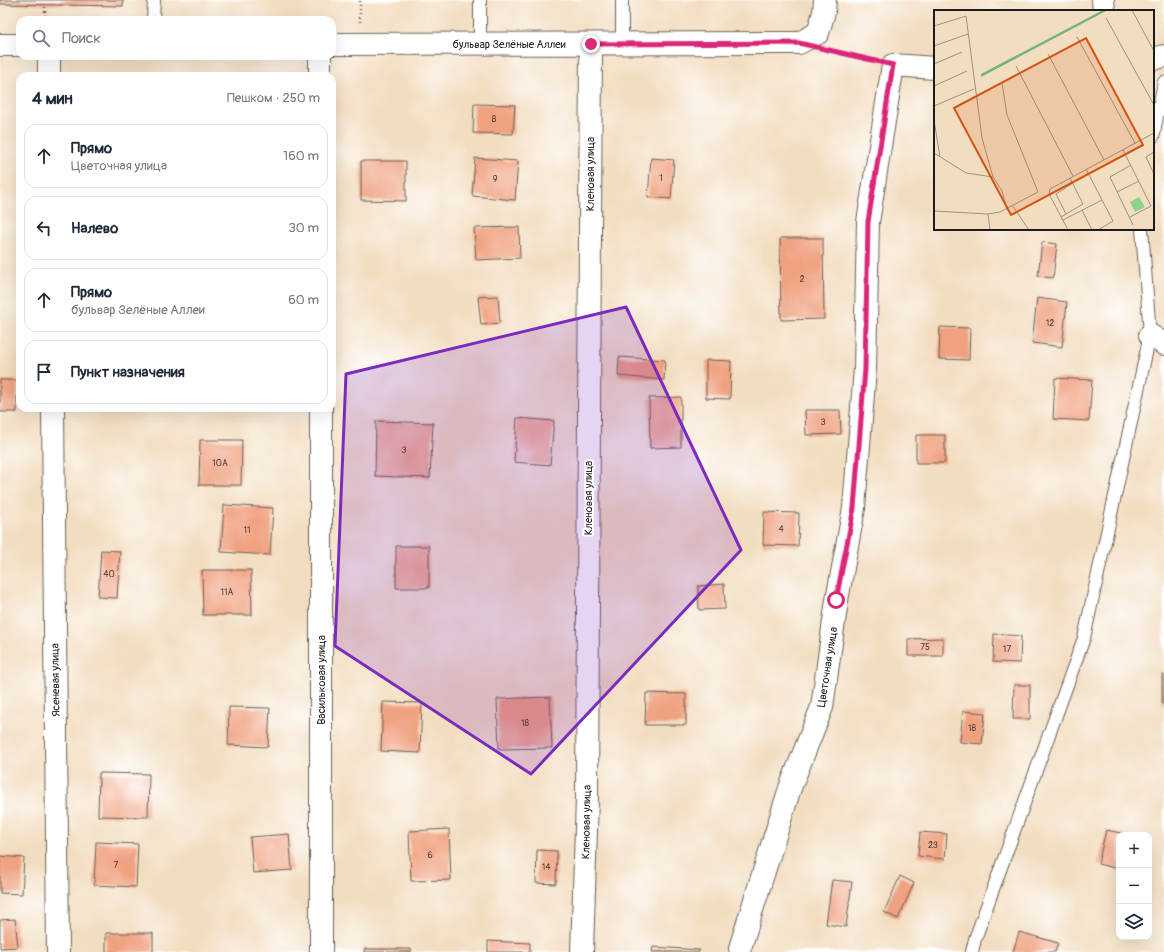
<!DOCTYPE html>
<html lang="ru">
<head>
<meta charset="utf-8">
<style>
  body { margin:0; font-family:Pangolin,sans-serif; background:#f2f2f3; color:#1f2937 }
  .controls { position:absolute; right:12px; bottom:12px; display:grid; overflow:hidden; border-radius:8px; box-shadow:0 4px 16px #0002 }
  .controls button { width:36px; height:36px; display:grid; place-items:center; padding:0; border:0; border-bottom:1px solid #e0e1e3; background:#fff; color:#1f2937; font:20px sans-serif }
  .stop { position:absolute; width:12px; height:12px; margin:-9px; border:3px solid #db2777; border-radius:50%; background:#fff }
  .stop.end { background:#db2777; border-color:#fff; box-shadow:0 1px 4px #0008 }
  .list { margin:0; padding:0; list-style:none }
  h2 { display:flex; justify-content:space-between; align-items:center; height:52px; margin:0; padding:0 16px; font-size:17px }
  h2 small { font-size:13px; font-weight:400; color:#747a83 }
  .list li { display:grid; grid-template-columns:26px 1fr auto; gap:12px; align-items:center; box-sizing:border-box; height:64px; margin:0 8px 8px; padding:0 8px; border:1px solid #e0e1e3; border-radius:12px }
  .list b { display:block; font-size:15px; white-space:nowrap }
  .list p { margin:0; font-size:13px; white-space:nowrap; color:#747a83 }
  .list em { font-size:13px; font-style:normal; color:#747a83 }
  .icon { flex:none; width:22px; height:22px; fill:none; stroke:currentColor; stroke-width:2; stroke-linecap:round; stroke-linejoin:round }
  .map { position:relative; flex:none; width:1164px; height:952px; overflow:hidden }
  .search { position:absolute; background:#fff; box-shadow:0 4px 16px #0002; left:16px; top:16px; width:320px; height:44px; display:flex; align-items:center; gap:10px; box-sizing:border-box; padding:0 14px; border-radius:12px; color:#747a83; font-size:15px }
  .panel { position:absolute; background:#fff; box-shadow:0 4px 16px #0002; left:16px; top:72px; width:320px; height:340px; border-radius:12px }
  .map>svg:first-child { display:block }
  .building { fill:#f0a180 }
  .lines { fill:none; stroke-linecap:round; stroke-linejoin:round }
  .lane-casing { stroke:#676055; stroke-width:14 }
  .street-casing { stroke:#676055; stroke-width:24 }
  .path { stroke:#676055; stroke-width:2.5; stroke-dasharray:1 3; stroke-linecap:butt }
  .lane { stroke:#fff; stroke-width:12 }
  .street { stroke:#fff; stroke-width:22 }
  .route { stroke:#db2777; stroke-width:5 }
  .marked { fill:#7b2cbf; fill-opacity:0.2; stroke:#7b2cbf; stroke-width:3; stroke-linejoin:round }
  .labels { text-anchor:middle; stroke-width:4; stroke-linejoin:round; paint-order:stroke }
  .number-label { font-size:9px; fill:#513d35 }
  .street-label { font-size:11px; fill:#1c1c1c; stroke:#fff }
  .inset-road { fill:none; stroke:#9d907e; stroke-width:1 }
  .view { fill:#d4530e; fill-opacity:0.15; stroke:#d4530e; stroke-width:2 }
  .inset-edge { fill:none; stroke:#1c1c1c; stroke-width:2 }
</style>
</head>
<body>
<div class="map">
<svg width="1164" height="952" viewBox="0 0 1164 952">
  <rect width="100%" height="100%" fill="#fff"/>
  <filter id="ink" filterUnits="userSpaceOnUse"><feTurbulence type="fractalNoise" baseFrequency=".025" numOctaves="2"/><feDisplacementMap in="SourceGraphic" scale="8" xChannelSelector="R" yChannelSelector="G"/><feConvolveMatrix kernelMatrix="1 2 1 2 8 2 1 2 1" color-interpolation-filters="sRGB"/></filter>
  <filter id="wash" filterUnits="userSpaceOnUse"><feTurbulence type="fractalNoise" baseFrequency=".012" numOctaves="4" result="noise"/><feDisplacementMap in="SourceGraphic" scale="16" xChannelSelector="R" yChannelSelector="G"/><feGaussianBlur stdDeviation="0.9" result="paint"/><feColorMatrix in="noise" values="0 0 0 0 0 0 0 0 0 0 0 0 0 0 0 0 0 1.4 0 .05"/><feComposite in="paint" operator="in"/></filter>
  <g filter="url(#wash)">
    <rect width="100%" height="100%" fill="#f3ddc0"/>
    <g id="blocks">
      <path class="building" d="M0,0H123V6L0,4Z
        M474,104L515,105L513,134L473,133Z
        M475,158L518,161L515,200L472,196Z
        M651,158L674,160L671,199L648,197Z
        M361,161H406V201L361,200Z
        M519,227L520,258L476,260L474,228Z
        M780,238H823L824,319L781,320Z
        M1042,242L1057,244L1053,278L1038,276Z
        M498,296L500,323L481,325L478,297Z
        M1037,298L1067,302L1062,347L1032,343Z
        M940,327L970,328L969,360L939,359Z
        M619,357L665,360L664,380L618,376Z
        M706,360L731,361L730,399L706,398Z
        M1055,378L1092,380L1089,421L1053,419Z
        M0,380H17V412H0Z
        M681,397V447L650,448L649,398Z
        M805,410H840L841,434L806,435Z
        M517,418L554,421L550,465L514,462Z
        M376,421L433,423L430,478L375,476Z
        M916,435H945V463H916Z
        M200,440H242L241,485H199Z
        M224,505L273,508L270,555L221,552Z
        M764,512L799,513L798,546L763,545Z
        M396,546H429V588H396Z
        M101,550L120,551L117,598L98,597Z
        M202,570H251L252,615H203Z
        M724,584L725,609L699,610L698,586Z
        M994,634L1021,636L1020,663L993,662Z
        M943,638V656H908V639Z
        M1162,675H1164V704H1162Z
        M1014,685H1030V719H1013Z
        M646,693L686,694V725H645Z
        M550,697L552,748L499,749L497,699Z
        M383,702L422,703L420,753L381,751Z
        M229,707L270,708L268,747L228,745Z
        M963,711L985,713L982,744L960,742Z
        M99,773L149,774L148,817L98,816Z
        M449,829L451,880L411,881L409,831Z
        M1106,830L1126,834L1119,835V869L1098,864Z
        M920,832L947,834L945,859L918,856Z
        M289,834L292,870L253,873L250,837Z
        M96,842L138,844L136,887L94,885Z
        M537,850L557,851L556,884L536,883Z
        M0,856L24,858L22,894L0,893Z
        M900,876L914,883L898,919L884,912Z
        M832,880L852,882L846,927L826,924Z
        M15,919L18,947L0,948V920Z
        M1019,932L1058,943L1055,952H1013Z
        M106,933H153V952H106Z
        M488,941L530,943V952H488Z
        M653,947L700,950L699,952H652Z
        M364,949H411V952H364Z"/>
    </g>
  </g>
  <g filter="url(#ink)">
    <use href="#blocks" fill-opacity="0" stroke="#676055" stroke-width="1"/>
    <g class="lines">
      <g class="lane-casing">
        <path id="lane" d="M153,20L154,0
          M480,44V0
          M622,44V0
          M1153,137L1164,82
          M972,952L975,939L1084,638L1150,335L1142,229"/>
      </g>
      <g class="street-casing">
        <path id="street" d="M1103,0L1104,11
          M332,44L799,43L818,33L824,12L825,0
          M0,45H20
          M49,56V76
          M320,56V76
          M1153,59L1164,56
          M1150,335L1164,344
          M53,408L58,952
          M321,408V952
          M740,948L790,788L822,707L837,600L854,508L865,369L868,222L893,65L935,68
          M582,952L587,798L591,44"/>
      </g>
      <path class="path" d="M45,20V4
        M360,22V0
        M831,51L871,60"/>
      <use href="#lane" class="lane"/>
      <use href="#street" class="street"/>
    </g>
  </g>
  <g class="lines" filter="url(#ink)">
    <path class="route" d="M591,44L799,43L893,65L868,222L865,369L854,508L836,600"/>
  </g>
  <path class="marked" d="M626,307L741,550L531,774L335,646L346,374Z"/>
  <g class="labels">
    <g class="number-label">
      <text x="494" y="122">8</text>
      <text x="661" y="181">1</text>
      <text x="495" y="182">9</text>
      <text x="802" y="282">2</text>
      <text x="1050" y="326">12</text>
      <text x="823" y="425">3</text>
      <text x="404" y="453">3</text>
      <text x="220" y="466">10А</text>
      <text x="781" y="532">4</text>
      <text x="247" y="533">11</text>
      <text x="109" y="577">40</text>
      <text x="227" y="595">11А</text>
      <text x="925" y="650">75</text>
      <text x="1007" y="652">17</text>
      <text x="525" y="726">18</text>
      <text x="972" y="731">18</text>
      <text x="933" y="848">23</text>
      <text x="430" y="858">6</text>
      <text x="116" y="868">7</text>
      <text x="546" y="870">14</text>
    </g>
    <g class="street-label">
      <text x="509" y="48">бульвар Зелёные Аллеи</text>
      <text transform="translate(590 174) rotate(-90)" y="4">Кленовая улица</text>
      <text transform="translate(588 498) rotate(-90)" y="4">Кленовая улица</text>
      <text transform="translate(827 667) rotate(-81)" y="4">Цветочная улица</text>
      <text transform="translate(55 680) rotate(-91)" y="4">Ясеневая улица</text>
      <text transform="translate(321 680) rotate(-90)" y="4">Васильковая улица</text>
      <text transform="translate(586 822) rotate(-89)" y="4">Кленовая улица</text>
    </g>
  </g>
  <g transform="translate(934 10)">
    <rect width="220" height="220" fill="#f3ddc0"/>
    <path d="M205,187L211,197L201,202L196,192Z" fill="#8dd38c"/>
    <path d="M169,0H174L47,67V64Z" fill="#72b578"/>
    <path class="inset-road" d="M198,0L220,41M172,8L220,95M0,16L32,6L48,128L59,167L68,181L73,200M143,27L201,133M0,36L34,24M114,44L170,150M0,54L28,42M82,56L139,166M0,76L33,61M0,96L40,79M0,110L6,147M189,140L217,196L196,207M220,142L212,147L220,164M0,143L32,163L59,167M197,155L176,167L199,215M183,182L205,171M78,195L95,220M148,200L158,220M0,201L54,204L66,202L104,182L73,105L68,73M54,204L56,220M132,204L122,184L139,173M127,207L149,194L136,168M129,210L168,190L152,159M134,220L115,184L116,179L220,123M164,220L179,211L168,190"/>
    <path class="view" d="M152,28L209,135L77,205L20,98Z"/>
    <rect width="220" height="220" class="inset-edge"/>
  </g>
</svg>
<div class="controls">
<button>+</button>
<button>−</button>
<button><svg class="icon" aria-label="layers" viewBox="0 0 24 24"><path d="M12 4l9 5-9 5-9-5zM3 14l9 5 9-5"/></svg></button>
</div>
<div class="stop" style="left:836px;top:600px"></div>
<div class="stop end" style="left:591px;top:44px"></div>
<div class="search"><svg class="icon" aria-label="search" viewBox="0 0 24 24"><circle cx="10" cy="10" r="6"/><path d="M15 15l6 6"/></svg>Поиск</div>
<section class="panel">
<h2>4 мин<small>Пешком · 250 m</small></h2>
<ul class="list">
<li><svg class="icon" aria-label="ahead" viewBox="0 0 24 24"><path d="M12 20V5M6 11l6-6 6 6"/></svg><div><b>Прямо</b><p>Цветочная улица</p></div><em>160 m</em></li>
<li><svg class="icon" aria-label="left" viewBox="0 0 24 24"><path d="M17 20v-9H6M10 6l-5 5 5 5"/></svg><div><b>Налево</b></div><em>30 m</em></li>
<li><svg class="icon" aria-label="ahead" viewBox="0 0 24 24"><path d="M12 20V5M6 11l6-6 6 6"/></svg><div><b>Прямо</b><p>бульвар Зелёные Аллеи</p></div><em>60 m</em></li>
<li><svg class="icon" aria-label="arrive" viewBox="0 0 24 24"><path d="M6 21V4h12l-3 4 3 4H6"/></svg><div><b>Пункт назначения</b></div></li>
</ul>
</section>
</div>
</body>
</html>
